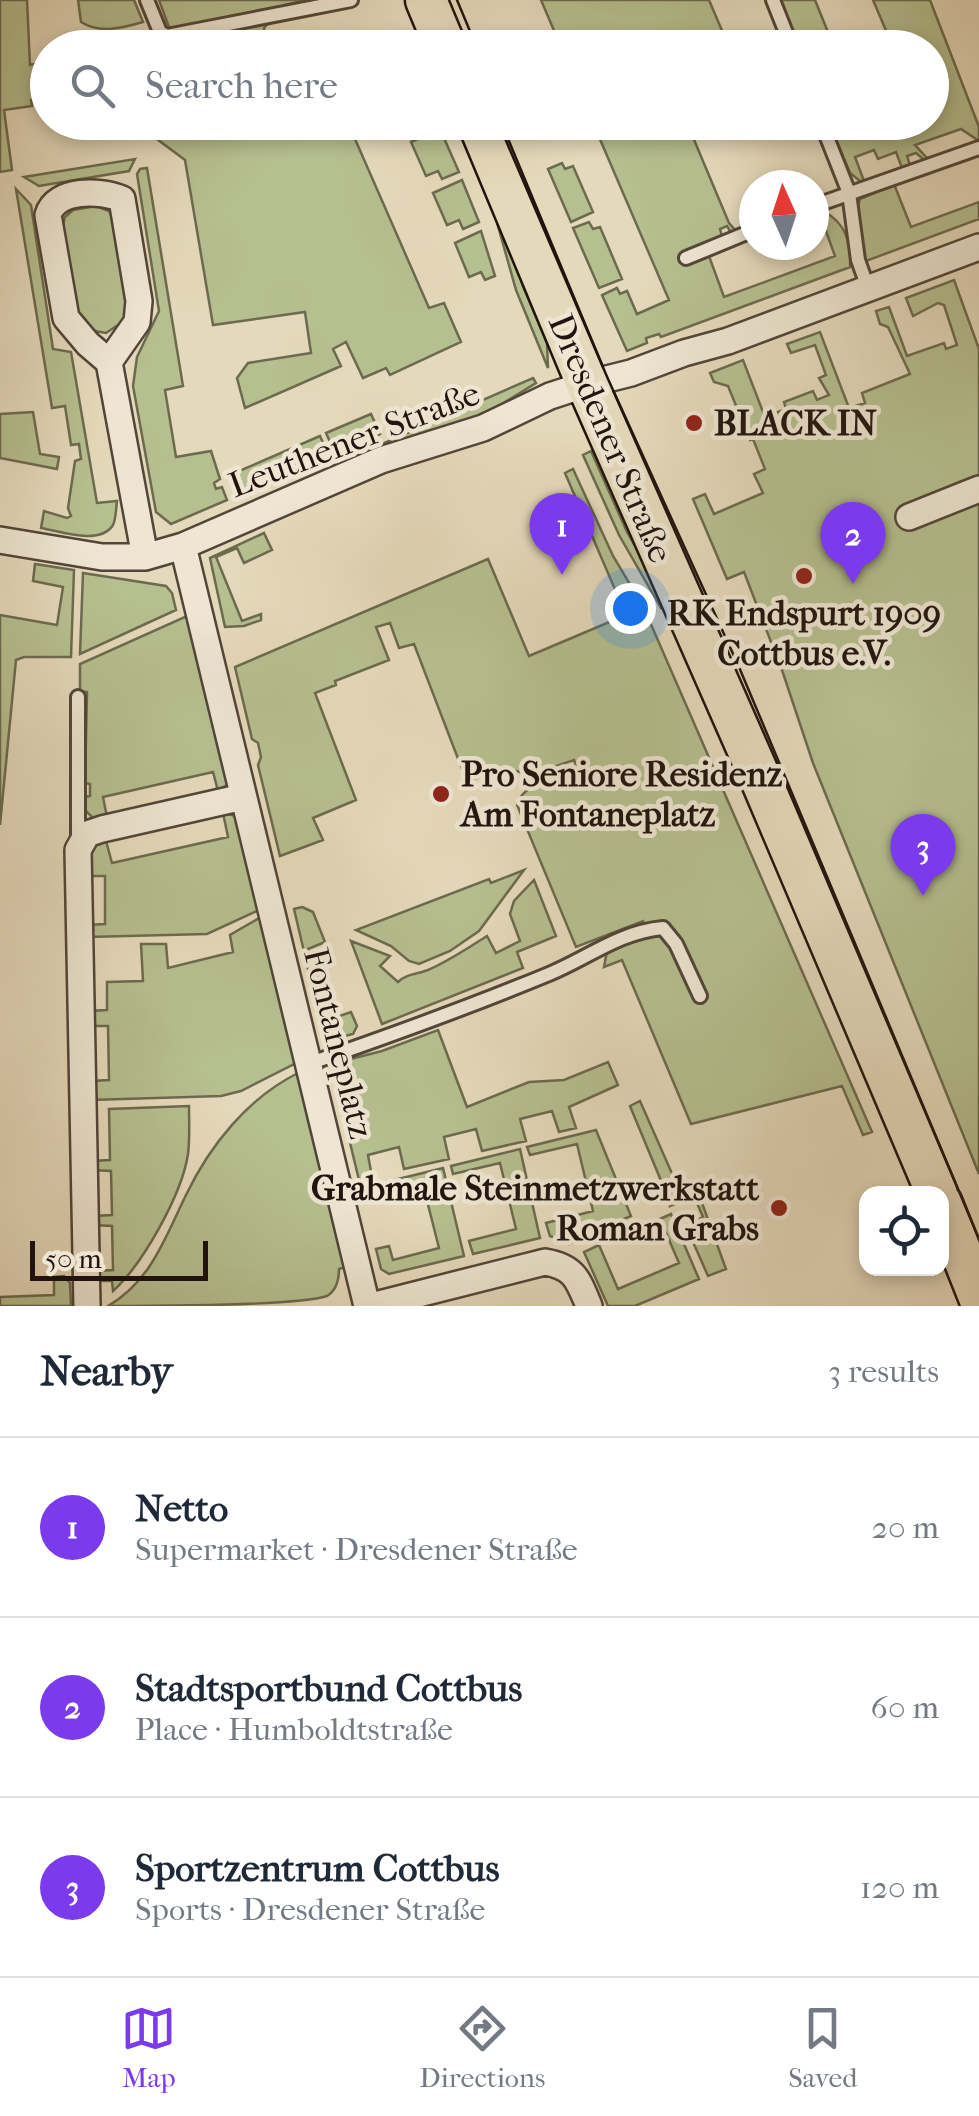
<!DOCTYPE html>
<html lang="en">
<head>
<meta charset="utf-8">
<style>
  body { margin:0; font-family:"IM FELL French Canon",serif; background:#f2f2f3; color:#1f2937 }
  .controls { position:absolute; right:30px; bottom:30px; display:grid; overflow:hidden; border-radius:20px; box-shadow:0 5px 15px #0003 }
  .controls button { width:90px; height:90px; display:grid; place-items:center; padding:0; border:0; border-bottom:2px solid #e0e1e3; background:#fff; color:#1f2937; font:50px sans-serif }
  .compass { position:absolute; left:739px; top:170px; width:90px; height:90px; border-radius:50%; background:#fff; box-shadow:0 5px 15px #0003; rotate:357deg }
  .scale { position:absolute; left:30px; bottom:25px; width:178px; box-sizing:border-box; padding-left:10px; border:5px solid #21140e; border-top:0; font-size:28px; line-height:35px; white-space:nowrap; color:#21140e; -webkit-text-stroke:8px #eee6d3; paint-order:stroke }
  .you { position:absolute; left:630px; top:608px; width:35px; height:35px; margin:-25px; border:8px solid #fff; border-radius:50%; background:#1a73e8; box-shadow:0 0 0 15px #1a73e833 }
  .badge { display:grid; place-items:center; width:65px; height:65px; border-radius:50%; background:#7c3aed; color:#fff; font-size:32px; font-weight:700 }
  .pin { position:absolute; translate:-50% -82px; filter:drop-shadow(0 2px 5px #0008) }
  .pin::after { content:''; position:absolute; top:52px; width:35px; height:30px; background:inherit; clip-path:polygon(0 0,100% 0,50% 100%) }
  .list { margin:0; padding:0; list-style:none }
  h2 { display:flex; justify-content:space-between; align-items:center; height:130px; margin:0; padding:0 40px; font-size:42px }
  h2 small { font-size:32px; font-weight:400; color:#747a83 }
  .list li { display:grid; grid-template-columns:65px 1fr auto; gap:30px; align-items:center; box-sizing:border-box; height:180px; padding:0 40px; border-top:2px solid #e0e1e3 }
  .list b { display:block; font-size:38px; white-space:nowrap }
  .list p { margin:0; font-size:32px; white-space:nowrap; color:#747a83 }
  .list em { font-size:32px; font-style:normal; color:#747a83 }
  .icon { flex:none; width:55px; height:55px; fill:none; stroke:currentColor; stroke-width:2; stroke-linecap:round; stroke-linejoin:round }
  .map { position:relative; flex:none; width:979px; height:1306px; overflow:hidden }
  .search { position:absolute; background:#fff; box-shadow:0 5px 15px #0003; left:30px; right:30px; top:30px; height:110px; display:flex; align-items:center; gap:25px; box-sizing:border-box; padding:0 35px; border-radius:55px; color:#747a83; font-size:38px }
  .sheet { height:670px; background:#fff }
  nav { display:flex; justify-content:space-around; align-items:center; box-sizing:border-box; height:140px; border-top:2px solid #e0e1e3; background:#fff; font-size:28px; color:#747a83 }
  nav a { display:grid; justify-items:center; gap:5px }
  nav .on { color:#7c3aed }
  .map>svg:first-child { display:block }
  .green { fill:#b6bf90; stroke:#6c6a4f; stroke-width:2.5 }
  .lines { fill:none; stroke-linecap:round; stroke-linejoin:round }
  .service-casing { stroke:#524539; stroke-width:18 }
  .minor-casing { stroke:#524539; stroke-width:30 }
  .primary-casing { stroke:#21140e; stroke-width:45 }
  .service { stroke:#eee6d3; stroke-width:12 }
  .minor { stroke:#eee6d3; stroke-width:25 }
  .primary { stroke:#e5d9bb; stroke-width:40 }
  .tram { stroke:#21140e; stroke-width:2.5 }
  .poi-dot { fill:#8f2418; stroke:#eee6d3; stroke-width:4 }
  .labels { text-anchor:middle; stroke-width:9; stroke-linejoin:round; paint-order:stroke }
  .poi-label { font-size:35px; font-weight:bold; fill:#21140e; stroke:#eee6d3; text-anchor:start }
  .street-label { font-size:35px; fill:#21140e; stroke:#eee6d3 }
</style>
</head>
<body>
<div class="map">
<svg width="979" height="1306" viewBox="0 0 979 1306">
  <rect width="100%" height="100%" fill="#e5d9bb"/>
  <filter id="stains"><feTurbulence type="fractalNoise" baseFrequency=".002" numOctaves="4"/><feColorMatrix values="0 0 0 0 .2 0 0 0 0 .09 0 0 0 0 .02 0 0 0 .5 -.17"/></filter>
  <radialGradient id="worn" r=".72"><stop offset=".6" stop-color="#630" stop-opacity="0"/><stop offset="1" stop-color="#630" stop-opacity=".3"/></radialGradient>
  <path class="green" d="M0,0H27L30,65L47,61L48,103L44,98L31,100L32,106L4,110L12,170L0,172Z
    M78,0H134L143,22C123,28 99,34 81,22Z
    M159,0H308L285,5L264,28L268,47L115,48L153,40L169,27Z
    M541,0H709L729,47H561Z
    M778,0H815L834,47H797L795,42L801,39L798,32L792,34Z
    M873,0H930L979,127V141L961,129L915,145L928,159L924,160L916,153L907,156L910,165L902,168L896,152L878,159L874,150L855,157L864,181H860L850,173L829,123L932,122V48L893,47Z
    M143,123H348L429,308L444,303L461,342L390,375L386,368L363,378L346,342L333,349L341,366L245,408L237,378L248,363L311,353L305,312L213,325L185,160L150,134Z
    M455,123H463L503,216L523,286L547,343L548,368L516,290L494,212Z
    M593,123H687L729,223L736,231L731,233L727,226L720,229L722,236L688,263L709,256L724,297L835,256L823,223L814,225V215L823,211C846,223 851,242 850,267L661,337L659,334L646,338L647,343L627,351L602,295L617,288L620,294L627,291L637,314L669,300Z
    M440,129L459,172L442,179L438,171L426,176L411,142Z
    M135,159L129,171L39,186L24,177Z
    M562,163L565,169L573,166L593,212L571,222L548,169Z
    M147,168L183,386L165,390L176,457L211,451L220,479L214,483L216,489L222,487L227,500L171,524L156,512L133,386L137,357L159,311L137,174L140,169Z
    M462,180L479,222L463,229L459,220L447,225L433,193Z
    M894,184L911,227L979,202V219L866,261C859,244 854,217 860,199Z
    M16,189L31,205L53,349L71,352L97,503L117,501C116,508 116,519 113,525C100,546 59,531 41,528L44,511L67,518L71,516L68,508L75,461L81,459L79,444L71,445L65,406L52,408Z
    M96,206L109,211L115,221L129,305L127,319L106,333L89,330L79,321L62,230L65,217L73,210Z
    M589,222L593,229L600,227L622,279L599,288L573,228Z
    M481,231L495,276L485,280L481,272L469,277L455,243Z
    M954,280L979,349V1174L813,763L783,673L744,572L727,579L693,499L705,494L714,514L763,493L754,474L765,469L753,439L750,440L728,386L714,382L710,373L743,360L765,417L786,409L784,402L813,391L817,400L829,395L819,378L826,375L815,345L791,353L787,344L820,332L849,408L865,403L862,393L910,374L888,327L880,324L876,311L889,307L907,356L944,343L946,349L957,345L944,305L938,303L913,316L906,298Z
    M533,378L536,383L484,415L383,447L382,444Z
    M33,412L40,454L59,457L57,469L0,458V414Z
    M371,414L375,423L369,426L372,431L378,429L380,434L335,453L326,433Z
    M320,436L325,447L319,450L323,459L245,491L237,472Z
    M591,451L627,532L669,604L661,608L619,535L583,455Z
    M573,469L613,556L643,606L872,1132L863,1135L842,1086L691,1124L622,960L604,967L607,951L648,933L643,921L576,947L517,805C522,783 558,777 577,769L574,760L530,775L503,767L467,782L414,644L399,648L390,623L376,627L389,660L335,681L336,685L315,693L356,800L313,818L323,840L280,856L258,765L261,757L258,743L252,739L235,667L488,559L529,656L626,615L565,473Z
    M264,533L272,550L244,563L237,548L216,557L242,621L261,614V620L244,626L225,627L210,558Z
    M35,564L74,570L71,657H24L16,660L0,825V615L57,625L63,587L33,581Z
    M83,573L166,586L172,593L176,610L80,654Z
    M187,616L228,784L218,791L213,772L103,797L107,817L94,819L84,809L85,797L90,796V784L85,783L87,692L80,691V664Z
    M223,813L236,816L259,910L207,934L87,937V925L105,924V876H86L88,849L106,841L112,863L228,837Z
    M524,870L479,931L450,951L419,964L409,961L391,946L356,930L489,879L491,883Z
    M534,880L556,936L517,952L523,968L382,1024L351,941L390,956L380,966L398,982C408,973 416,975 428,970C449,961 468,948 487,936L496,953L520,941L510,914L514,901Z
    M302,907L313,912L325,942L308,949L334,1018L351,1012L357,1026L353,1034L325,1041L294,909Z
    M261,917L296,1063L241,1091L221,1096L91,1100L90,1081L109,1080L108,1026H89V1011L107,1010V982L143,981L141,944H166L168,968L233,952L230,935Z
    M438,1030L467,1107L529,1082L564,1080L608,1062L618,1085L569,1107L576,1128L559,1132L552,1111L520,1119L526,1141L482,1151L476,1129L444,1137L449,1159L404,1169L399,1147L368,1155L372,1177L359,1180L331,1064L382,1051Z
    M298,1073L346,1267L339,1269C339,1280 337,1290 327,1296C296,1306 151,1306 108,1306C151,1281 165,1238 186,1195C210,1145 248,1098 298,1073Z
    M640,1101L674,1178L662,1183L630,1106Z
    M189,1106C189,1121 190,1138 188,1154C182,1194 143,1264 113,1291L112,1281H94V1271L113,1270L112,1226L93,1225V1216L112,1215L111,1171L92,1170V1161L110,1160L109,1109Z
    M596,1130L631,1216L589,1234L586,1230L571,1236L573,1242L569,1244L550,1236L546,1223L593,1211L577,1144L530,1155L527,1147Z
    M520,1149L540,1238L473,1254L469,1241L516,1229L500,1163L453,1174L451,1166Z
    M443,1168L464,1256L389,1274L381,1269L376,1249L389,1246L393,1260L439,1248L422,1181L376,1192L374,1185Z
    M694,1181L726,1269L708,1276L686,1226L703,1217L694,1196L670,1206L671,1192Z
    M671,1214L699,1279L635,1306H608L584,1252L599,1245L618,1289L679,1263L660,1219Z
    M64,1276L70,1283L71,1306H0V1297L54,1295V1277Z"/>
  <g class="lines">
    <g class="service-casing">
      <path id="service" d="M147,0L160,32L167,36L351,0
        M773,0L792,48
        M821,122L849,193L858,260L868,288
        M814,206L979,148
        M686,258L754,230
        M78,843V697
        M308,1064C389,1036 469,1007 549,974C588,958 619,932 663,928L676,944L700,996"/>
    </g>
    <g class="minor-casing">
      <path id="minor" d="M109,362L137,322L139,301L122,199C101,190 56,188 48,215L66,318L88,344L109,362L145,557
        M909,517L979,489
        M0,540L102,557H145L183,546L381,460L483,428L550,396L587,384L631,373L684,353L728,341L979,247
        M183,546L367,1306
        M87,1306L78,850L87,834L102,829L243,797
        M371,1306L545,1262C575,1267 578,1280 589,1306"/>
    </g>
    <g class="primary-casing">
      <path id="primary" d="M426,0L446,48
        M478,122L587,384L759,775L937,1194
        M942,1204L979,1297"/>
    </g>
    <use href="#service" class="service"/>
    <use href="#minor" class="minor"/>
    <use href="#primary" class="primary"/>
    <path class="tram" d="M457,0L477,48
      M498,122L608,379L739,667L979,1239"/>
  </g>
  <g class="poi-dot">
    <circle cx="694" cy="423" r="10"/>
    <circle cx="804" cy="576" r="10"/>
    <circle cx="441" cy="794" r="10"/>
    <circle cx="779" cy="1208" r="10"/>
  </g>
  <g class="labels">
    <g class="poi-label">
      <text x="714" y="435">BLACK IN</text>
      <text x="804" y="625" text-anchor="middle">RK Endspurt 1909<tspan x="804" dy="40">Cottbus e.V.</tspan></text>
      <text x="461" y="786">Pro Seniore Residenz<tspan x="461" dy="40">Am Fontaneplatz</tspan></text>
      <text x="759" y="1200" text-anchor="end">Grabmale Steinmetzwerkstatt<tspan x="759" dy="40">Roman Grabs</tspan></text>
    </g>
    <g class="street-label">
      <text transform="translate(611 438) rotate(67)" y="12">Dresdener Straße</text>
      <text transform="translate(354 439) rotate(-21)" y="12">Leuthener Straße</text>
      <text transform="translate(339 1043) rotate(76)" y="12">Fontaneplatz</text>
    </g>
  </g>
  <rect width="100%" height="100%" filter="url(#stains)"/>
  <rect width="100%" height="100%" fill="url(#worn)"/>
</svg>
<div class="controls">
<button><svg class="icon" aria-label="locate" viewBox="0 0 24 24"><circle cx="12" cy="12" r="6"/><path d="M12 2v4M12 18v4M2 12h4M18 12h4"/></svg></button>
</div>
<svg class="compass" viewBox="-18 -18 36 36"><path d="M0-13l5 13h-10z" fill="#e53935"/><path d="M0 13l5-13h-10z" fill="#747a83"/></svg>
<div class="scale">50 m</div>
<div class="you"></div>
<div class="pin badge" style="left:562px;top:575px">1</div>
<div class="pin badge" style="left:853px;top:584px">2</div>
<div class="pin badge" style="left:923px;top:896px">3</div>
<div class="search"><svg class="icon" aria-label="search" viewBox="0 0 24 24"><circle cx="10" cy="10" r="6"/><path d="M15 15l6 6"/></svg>Search here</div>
</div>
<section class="sheet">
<h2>Nearby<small>3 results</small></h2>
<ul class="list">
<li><span class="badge">1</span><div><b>Netto</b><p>Supermarket · Dresdener Straße</p></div><em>20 m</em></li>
<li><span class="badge">2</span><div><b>Stadtsportbund Cottbus</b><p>Place · Humboldtstraße</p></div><em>60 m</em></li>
<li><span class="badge">3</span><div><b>Sportzentrum Cottbus</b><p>Sports · Dresdener Straße</p></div><em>120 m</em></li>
</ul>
</section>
<nav>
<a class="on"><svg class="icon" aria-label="map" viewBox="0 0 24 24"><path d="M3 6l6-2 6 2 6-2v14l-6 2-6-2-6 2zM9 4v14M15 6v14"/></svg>Map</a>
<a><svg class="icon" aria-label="directions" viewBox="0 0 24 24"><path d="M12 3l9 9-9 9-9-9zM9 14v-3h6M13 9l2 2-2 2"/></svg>Directions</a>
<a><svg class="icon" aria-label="saved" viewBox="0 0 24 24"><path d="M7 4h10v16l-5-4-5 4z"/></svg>Saved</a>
</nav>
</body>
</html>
